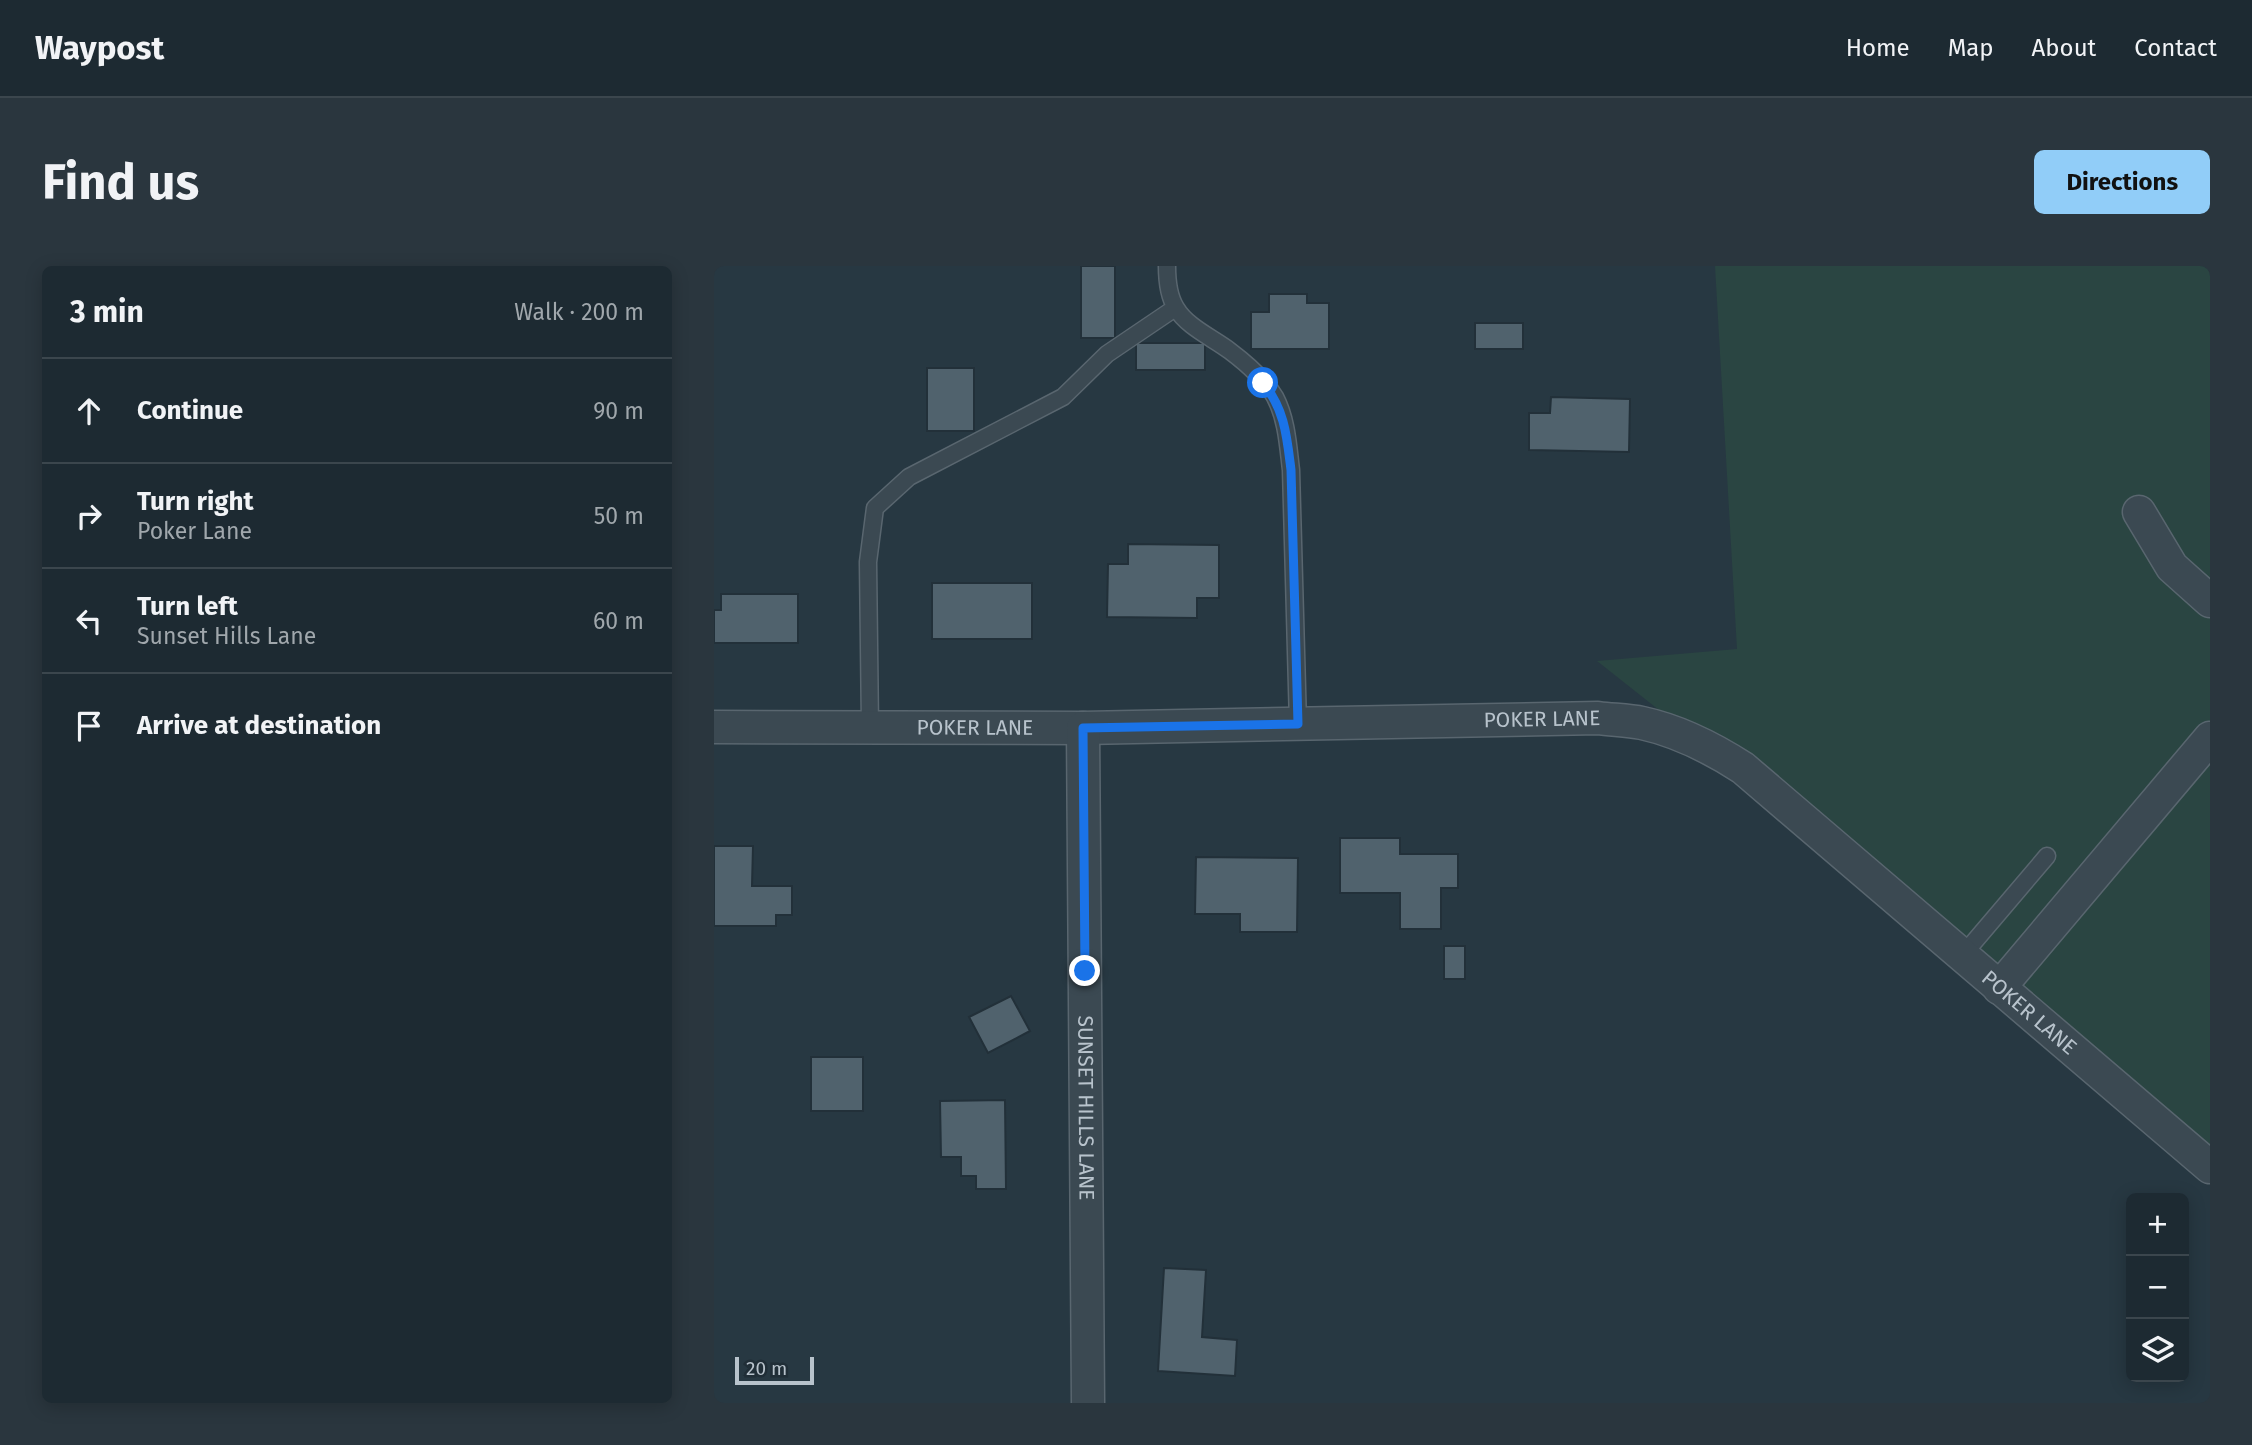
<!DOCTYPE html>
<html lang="en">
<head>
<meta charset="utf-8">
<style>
  body { margin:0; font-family:"Fira Sans",sans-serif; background:#2a363e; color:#f1f3f6 }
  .controls { position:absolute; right:21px; bottom:21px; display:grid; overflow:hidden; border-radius:10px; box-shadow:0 4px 18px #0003 }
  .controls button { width:63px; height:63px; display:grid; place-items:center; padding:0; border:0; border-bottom:2px solid #3b464d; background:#1d2a32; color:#f1f3f6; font:35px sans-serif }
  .scale { position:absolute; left:21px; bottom:18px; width:79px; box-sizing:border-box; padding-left:7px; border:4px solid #b8c3cc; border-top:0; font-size:19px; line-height:24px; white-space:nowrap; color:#b8c3cc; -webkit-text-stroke:5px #202e37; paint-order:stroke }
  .stop { position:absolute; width:21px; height:21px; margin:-16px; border:5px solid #1a73e8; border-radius:50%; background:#fff }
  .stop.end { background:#1a73e8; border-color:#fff; box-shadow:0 2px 7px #0008 }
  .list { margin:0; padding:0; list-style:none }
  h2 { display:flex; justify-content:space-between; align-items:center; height:91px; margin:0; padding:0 28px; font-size:30px }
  h2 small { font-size:23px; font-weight:400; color:#a0a7ac }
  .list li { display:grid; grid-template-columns:46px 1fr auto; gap:21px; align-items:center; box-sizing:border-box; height:105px; padding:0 28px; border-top:2px solid #3b464d }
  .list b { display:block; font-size:26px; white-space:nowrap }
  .list p { margin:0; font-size:23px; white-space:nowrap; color:#a0a7ac }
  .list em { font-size:23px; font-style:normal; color:#a0a7ac }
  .icon { flex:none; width:38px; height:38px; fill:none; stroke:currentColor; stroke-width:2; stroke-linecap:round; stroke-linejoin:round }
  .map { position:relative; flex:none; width:1496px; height:1137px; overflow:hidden; border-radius:10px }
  header { display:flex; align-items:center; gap:42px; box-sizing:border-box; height:98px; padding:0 35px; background:#1d2a32; border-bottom:2px solid #3b464d }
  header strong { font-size:33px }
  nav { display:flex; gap:38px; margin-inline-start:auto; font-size:24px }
  .intro { display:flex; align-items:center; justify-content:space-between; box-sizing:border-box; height:168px; padding:0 42px }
  h1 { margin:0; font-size:49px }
  .button { padding:18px 32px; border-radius:10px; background:#91cdf8; color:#111; font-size:24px; font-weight:700 }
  main { display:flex; gap:42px; padding:0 42px }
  aside { flex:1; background:#1d2a32; border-radius:10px; box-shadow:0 4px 18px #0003 }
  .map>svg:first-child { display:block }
  .green { fill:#2a4542 }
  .building { fill:#50626d; stroke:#223039; stroke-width:2 }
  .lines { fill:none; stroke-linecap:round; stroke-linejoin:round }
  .service-casing { stroke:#59666f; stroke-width:19 }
  .minor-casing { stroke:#59666f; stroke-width:35 }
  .service { stroke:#3b4952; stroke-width:16 }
  .minor { stroke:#3b4952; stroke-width:32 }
  .route { stroke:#1a73e8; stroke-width:9 }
  .labels { text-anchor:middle; stroke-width:5; stroke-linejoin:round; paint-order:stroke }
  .street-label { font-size:21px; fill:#b8c3cc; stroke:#202e37 }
</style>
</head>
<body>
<header>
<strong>Waypost</strong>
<nav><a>Home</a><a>Map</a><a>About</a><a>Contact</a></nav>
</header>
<div class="intro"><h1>Find us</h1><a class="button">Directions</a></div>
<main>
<aside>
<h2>3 min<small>Walk · 200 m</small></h2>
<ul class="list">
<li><svg class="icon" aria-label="ahead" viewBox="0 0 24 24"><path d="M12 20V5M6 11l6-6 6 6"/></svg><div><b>Continue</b></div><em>90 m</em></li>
<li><svg class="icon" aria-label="right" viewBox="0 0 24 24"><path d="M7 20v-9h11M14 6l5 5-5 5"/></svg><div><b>Turn right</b><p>Poker Lane</p></div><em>50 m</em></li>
<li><svg class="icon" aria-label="left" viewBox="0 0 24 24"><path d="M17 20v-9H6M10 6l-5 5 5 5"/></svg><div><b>Turn left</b><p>Sunset Hills Lane</p></div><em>60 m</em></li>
<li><svg class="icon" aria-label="arrive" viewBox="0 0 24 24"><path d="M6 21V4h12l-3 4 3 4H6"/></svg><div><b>Arrive at destination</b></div></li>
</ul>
</aside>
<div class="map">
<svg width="1496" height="1137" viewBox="0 0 1496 1137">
  <rect width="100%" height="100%" fill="#273842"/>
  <path class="green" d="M1001,0H1496V880L883,395L1023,383Z"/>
  <path class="building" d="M367,0H401V72H367Z
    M555,28H593V37H615V83H537V46H555Z
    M761,57H809V83H761Z
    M422,77H491V104H422Z
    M213,102H260V165H213Z
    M837,131L916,133L915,186L815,184V147H836Z
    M414,278L505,279V332H483V352L393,351L394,298H414Z
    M218,317H318V373H218Z
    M7,328H84V377H0V344H7Z
    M626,572H686V588H744V622H727V663H686V627H626Z
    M0,580H39L38,620H78V649H62V660H0Z
    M482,591L584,592L583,666H526V648H481Z
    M730,680H751V713H730Z
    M297,730L316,765L274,787L255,751Z
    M97,791H149V845H97Z
    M291,834L292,923H262V910H247V891H227L226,835Z
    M450,1002L492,1004L488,1071L523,1074L521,1110L444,1105Z"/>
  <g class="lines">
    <g class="service-casing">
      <path id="service" d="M453,0C453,13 455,31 462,42C473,61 499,72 516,85C532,97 551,114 561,131C573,154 574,180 577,204L584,458
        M156,462L154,296L161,242L195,211L349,131L393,88L461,42
        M1248,690L1333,590"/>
    </g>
    <g class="minor-casing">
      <g id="minor">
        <path d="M1425,246L1458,301L1496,335"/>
        <path id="s1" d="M0,461L369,462L884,452C898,454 914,454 928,457C965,465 998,482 1029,502L1496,901"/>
        <path id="s2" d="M369,462L374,1137"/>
        <path d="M1285,722L1496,472"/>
      </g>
    </g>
    <use href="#service" class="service"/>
    <use href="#minor" class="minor"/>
  </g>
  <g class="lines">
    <path class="route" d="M371,705L369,462L584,458L577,204C573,172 571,143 549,117"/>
  </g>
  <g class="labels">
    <g class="street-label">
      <text dy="7" stroke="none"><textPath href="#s1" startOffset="828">POKER LANE</textPath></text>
      <text dy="7" stroke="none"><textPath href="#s1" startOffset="261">POKER LANE</textPath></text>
      <text dy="7" stroke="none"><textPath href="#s1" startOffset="1416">POKER LANE</textPath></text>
      <text dy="7" stroke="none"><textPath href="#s2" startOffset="380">SUNSET HILLS LANE</textPath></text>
    </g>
  </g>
</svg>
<div class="controls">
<button>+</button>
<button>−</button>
<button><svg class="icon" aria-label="layers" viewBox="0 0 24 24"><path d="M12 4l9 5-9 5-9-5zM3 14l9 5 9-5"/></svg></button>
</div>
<div class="scale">20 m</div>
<div class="stop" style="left:549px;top:117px"></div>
<div class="stop end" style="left:371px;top:705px"></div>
</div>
</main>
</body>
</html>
